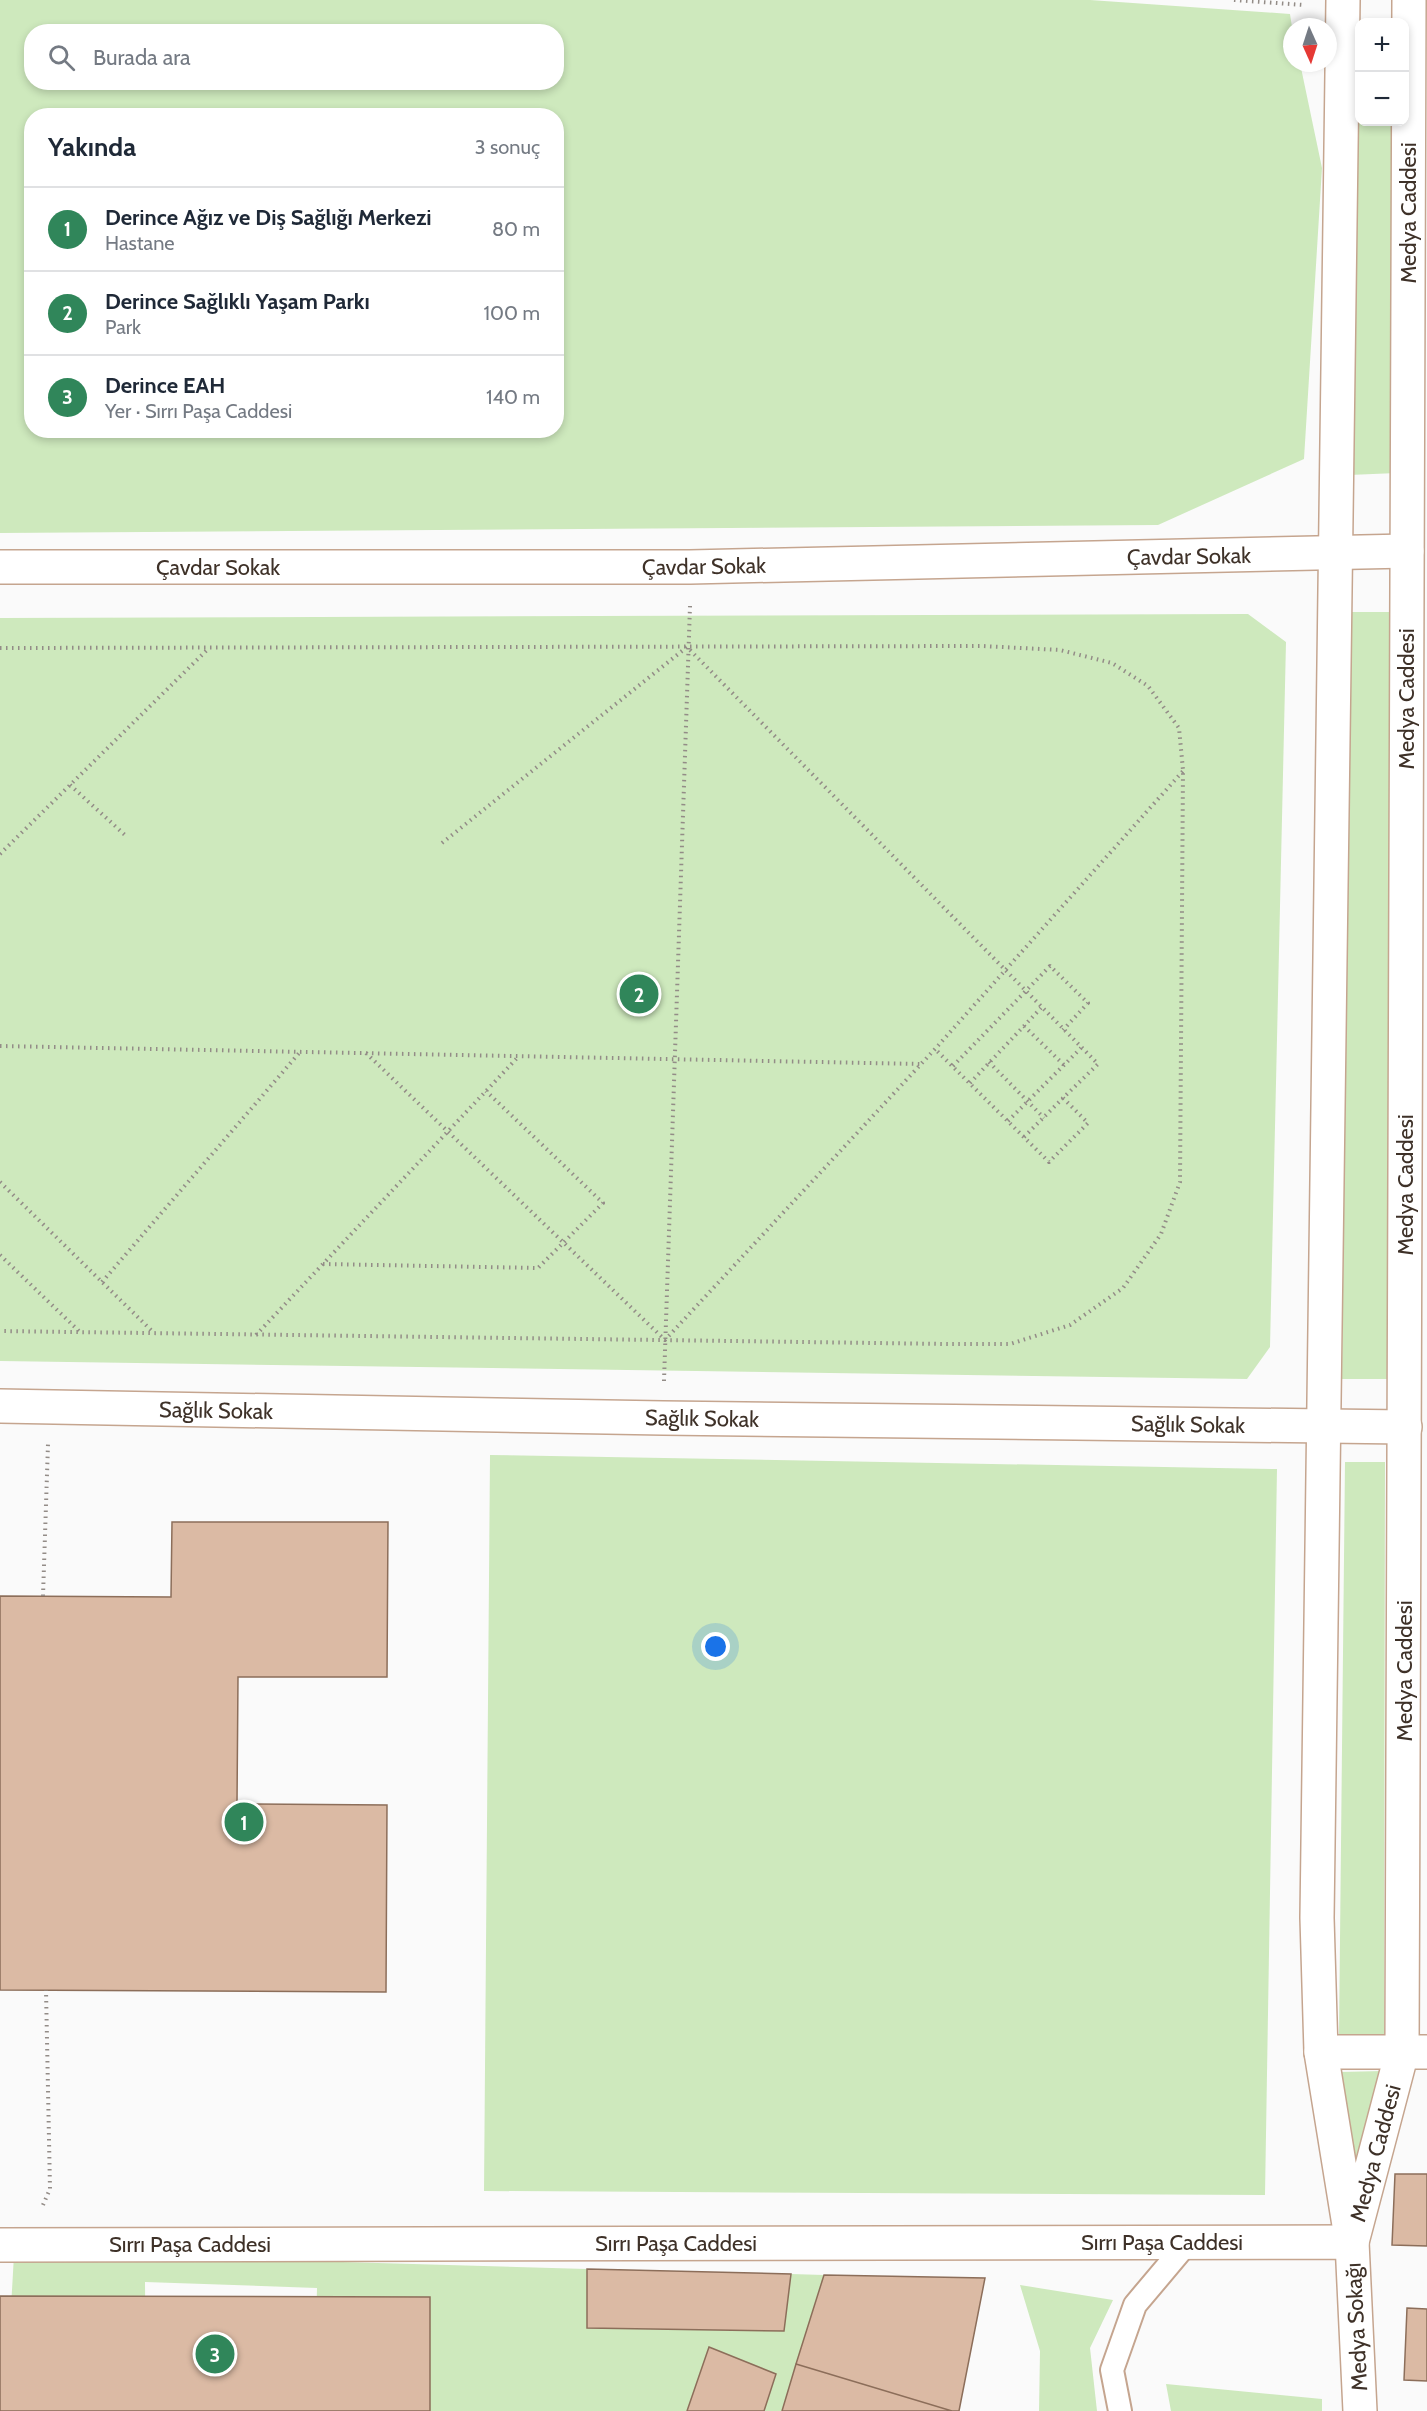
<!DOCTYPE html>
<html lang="tr">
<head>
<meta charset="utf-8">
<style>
  body { margin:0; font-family:Cabin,sans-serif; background:#f2f2f3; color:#1f2937 }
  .controls { position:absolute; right:18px; top:18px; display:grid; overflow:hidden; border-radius:12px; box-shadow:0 3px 9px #0003 }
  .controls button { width:54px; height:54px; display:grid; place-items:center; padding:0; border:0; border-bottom:2px solid #e0e1e3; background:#fff; color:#1f2937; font:30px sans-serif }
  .compass { position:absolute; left:1283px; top:18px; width:54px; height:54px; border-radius:50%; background:#fff; box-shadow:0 3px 9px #0003; rotate:177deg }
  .you { position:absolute; left:716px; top:1647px; width:21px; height:21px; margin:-15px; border:4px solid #fff; border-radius:50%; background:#1a73e8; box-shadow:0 0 0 9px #1a73e833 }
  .badge { display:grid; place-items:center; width:39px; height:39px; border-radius:50%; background:#30865a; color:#fff; font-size:20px; font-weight:700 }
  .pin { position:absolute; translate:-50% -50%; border:3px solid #fff; box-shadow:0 2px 6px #0006 }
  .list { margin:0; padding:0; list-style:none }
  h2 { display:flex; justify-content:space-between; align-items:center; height:78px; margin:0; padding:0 24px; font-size:26px }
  h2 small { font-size:20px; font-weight:400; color:#747a83 }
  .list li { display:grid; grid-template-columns:39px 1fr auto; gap:18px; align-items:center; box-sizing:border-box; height:84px; padding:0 24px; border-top:2px solid #e0e1e3 }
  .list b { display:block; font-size:22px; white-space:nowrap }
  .list p { margin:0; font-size:20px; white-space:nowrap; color:#747a83 }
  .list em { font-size:20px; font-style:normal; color:#747a83 }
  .icon { flex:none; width:33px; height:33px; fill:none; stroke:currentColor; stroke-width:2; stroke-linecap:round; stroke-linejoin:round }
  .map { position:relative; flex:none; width:1427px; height:2411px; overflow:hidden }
  .search { position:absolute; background:#fff; box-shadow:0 3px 9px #0003; left:24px; top:24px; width:540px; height:66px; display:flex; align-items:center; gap:15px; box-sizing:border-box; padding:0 21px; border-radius:24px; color:#747a83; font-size:22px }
  .panel { position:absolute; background:#fff; box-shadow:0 3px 9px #0003; left:24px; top:108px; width:540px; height:330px; border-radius:24px }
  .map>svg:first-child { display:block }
  .green { fill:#cee9bd; fill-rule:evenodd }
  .building { fill:#dbbaa4; stroke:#8c6e5a; stroke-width:1.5 }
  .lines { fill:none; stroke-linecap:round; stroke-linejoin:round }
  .service-casing { stroke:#c5a58f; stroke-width:26 }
  .minor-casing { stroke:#c5a58f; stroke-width:36 }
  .tertiary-casing { stroke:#c5a58f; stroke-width:36 }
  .secondary-casing { stroke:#c5a58f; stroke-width:36 }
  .path { stroke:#938c87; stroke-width:4; stroke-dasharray:1.5 4.5; stroke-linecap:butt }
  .service { stroke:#fff; stroke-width:22 }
  .minor { stroke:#fff; stroke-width:33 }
  .tertiary { stroke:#fff; stroke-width:33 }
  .secondary { stroke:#fff; stroke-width:33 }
  .labels { text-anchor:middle; stroke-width:4.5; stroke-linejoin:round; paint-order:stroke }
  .street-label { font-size:22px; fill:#3e3128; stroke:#fff }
</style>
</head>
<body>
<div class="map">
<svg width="1427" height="2411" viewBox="0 0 1427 2411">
  <rect width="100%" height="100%" fill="#fafafa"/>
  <path class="green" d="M0,0H1090L1290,14L1292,27V63H1300L1322,168L1304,459L1158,525L0,533ZM32,32H556V82H32ZM32,116H556V430H32Z
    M1351,25H1359L1360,122H1394L1397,473L1349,475Z
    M1350,612H1390L1387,1379H1342Z
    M1248,614L1286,642L1270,1347L1247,1379L0,1361V618Z
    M490,1455L1277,1469L1265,2195L484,2191Z
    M1345,1462H1385L1384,2036H1339Z
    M1383,2071L1357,2188L1340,2072Z
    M32,2253L587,2269V2328L783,2331L791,2274L824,2275L782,2411H764L776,2374L709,2347L687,2411H314L317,2288L145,2282L146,2411L0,2396L6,2395L14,2255Z
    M1020,2285L1113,2300L1090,2348L1097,2411H1039L1040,2351Z
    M1166,2384L1322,2399V2411H1171Z"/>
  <path class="building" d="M172,1522H388L387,1677H238L237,1804L387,1805L386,1992L0,1990V1596L171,1597Z
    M1395,2174H1427V2246L1392,2245Z
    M587,2269L791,2274L784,2331L587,2328Z
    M824,2275L985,2278L959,2411H952L796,2364Z
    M0,2296L430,2297V2411H0Z
    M1407,2308L1427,2309V2381L1404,2380Z
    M709,2347L776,2374L764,2411H687Z
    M796,2364L952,2411H782Z"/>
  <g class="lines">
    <g class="service-casing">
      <path id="service" d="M1120,2411L1112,2370L1135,2305L1188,2242"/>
    </g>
    <g class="minor-casing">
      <path id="minor" d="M0,567H690L1407,551
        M0,1406L663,1418L1405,1427
        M1321,2052H1427"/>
    </g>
    <g class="tertiary-casing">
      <path id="tertiary" d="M0,2245L1352,2242L1360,2411"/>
    </g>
    <g class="secondary-casing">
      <path id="secondary" d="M1343,0L1317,1918L1321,2052L1350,2231
        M1352,2242L1402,2052L1409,0"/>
    </g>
    <path class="path" d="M1234,0L1304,5
      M0,648L982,646L1060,650L1112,663L1148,686L1179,728L1183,770L1180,1182L1161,1234L1123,1288L1070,1325L1010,1344H949L0,1331
      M70,785L125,835
      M442,843L687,647L1098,1064L1063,1098L1088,1123L1049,1162L935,1049
      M0,854L209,648
      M1024,1026L1064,1065
      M0,1046L920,1064
      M366,1053L665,1340L935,1049L1183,771
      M989,1062L1044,1118
      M953,1066L1050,966L1088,1003L1063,1030
      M970,1083L1041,1008
      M1008,1121L1081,1048
      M1024,1137L1063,1098
      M0,1182L154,1333
      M0,1255L81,1333
      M323,1264L538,1268L603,1203L486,1091
      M102,1282L300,1052
      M256,1335L519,1056
      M664,1381L690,606
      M43,1596L48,1444
      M43,2205L50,2189L46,1990"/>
    <use href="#service" class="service"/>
    <use href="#minor" class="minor"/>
    <use href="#tertiary" class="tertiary"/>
    <use href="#secondary" class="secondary"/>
  </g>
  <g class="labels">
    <g class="street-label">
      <text transform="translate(1408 213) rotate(-90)" y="8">Medya Caddesi</text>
      <text transform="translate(1189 556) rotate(-1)" y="8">Çavdar Sokak</text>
      <text transform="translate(704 566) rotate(-1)" y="8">Çavdar Sokak</text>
      <text x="218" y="575">Çavdar Sokak</text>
      <text transform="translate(1406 699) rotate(-90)" y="8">Medya Caddesi</text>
      <text transform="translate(1405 1185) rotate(-90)" y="8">Medya Caddesi</text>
      <text transform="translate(216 1410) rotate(1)" y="8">Sağlık Sokak</text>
      <text transform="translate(702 1418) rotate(1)" y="8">Sağlık Sokak</text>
      <text transform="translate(1188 1424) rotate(1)" y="8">Sağlık Sokak</text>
      <text transform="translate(1404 1671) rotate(-90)" y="8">Medya Caddesi</text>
      <text transform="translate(1375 2153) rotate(-75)" y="8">Medya Caddesi</text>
      <text x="1162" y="2250">Sırrı Paşa Caddesi</text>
      <text x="676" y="2251">Sırrı Paşa Caddesi</text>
      <text x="190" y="2252">Sırrı Paşa Caddesi</text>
      <text transform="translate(1356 2327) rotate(-93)" y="8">Medya Sokağı</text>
    </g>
  </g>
</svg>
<div class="controls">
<button>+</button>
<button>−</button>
</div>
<svg class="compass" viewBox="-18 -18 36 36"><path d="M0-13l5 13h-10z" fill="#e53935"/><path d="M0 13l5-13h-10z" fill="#747a83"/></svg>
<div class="you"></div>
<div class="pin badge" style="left:244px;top:1822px">1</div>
<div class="pin badge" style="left:639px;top:994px">2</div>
<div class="pin badge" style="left:215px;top:2354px">3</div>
<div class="search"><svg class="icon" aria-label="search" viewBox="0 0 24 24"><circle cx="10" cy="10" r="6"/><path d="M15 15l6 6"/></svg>Burada ara</div>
<section class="panel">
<h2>Yakında<small>3 sonuç</small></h2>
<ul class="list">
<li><span class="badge">1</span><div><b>Derince Ağız ve Diş Sağlığı Merkezi</b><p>Hastane</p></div><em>80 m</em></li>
<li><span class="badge">2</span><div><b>Derince Sağlıklı Yaşam Parkı</b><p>Park</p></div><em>100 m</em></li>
<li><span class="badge">3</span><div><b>Derince EAH</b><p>Yer · Sırrı Paşa Caddesi</p></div><em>140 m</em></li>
</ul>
</section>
</div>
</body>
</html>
